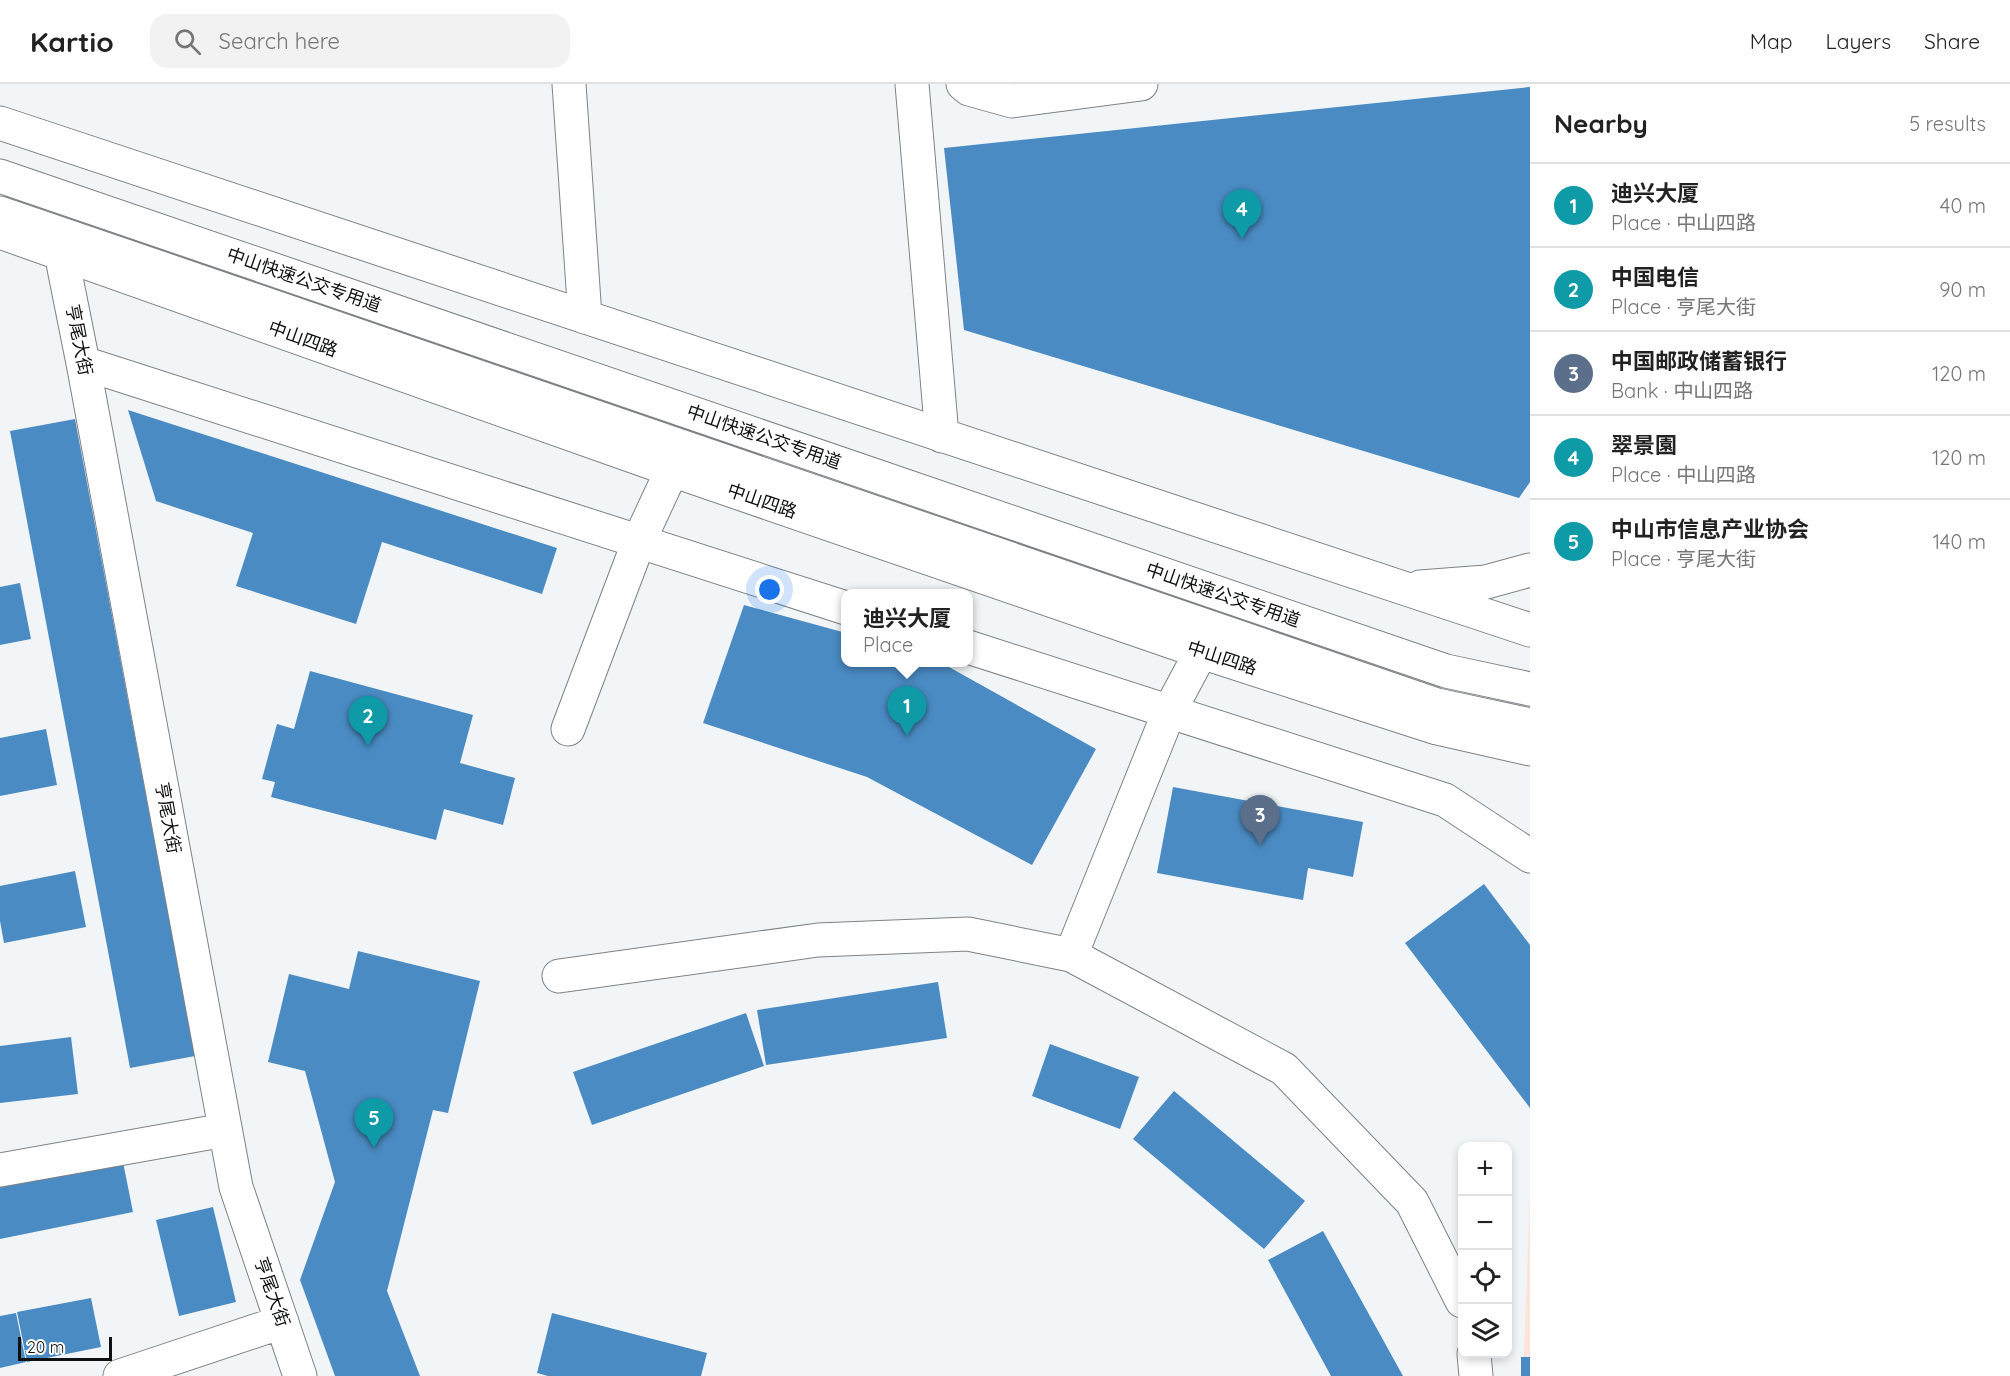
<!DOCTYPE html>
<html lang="en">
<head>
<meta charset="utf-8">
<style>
  body { margin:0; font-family:Quicksand,"Noto Sans SC",sans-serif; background:#f2f2f2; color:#222 }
  .controls { position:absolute; right:18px; bottom:18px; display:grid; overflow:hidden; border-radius:12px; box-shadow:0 3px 9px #0003 }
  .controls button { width:54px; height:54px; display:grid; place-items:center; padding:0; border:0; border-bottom:2px solid #e0e0e0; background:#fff; color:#222; font:30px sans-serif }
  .scale { position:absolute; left:18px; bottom:15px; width:94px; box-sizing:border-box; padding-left:6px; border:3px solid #0f1011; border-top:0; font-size:16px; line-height:21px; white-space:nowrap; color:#0f1011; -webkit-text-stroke:4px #fff; paint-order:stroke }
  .you { position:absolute; left:770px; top:506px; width:21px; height:21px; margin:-15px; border:4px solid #fff; border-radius:50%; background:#1a73e8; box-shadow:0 0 0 9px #1a73e833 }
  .badge { display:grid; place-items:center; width:39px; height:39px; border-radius:50%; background:#5b51c9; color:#fff; font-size:20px; font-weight:700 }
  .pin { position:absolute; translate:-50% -50px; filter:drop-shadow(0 2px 3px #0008) }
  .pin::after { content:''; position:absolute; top:32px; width:21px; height:18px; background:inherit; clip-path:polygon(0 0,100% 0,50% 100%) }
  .popup { position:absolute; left:841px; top:505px; width:132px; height:78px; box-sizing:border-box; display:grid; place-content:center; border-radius:12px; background:#fff; filter:drop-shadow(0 2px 4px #0005); font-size:20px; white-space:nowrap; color:#767676 }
  .popup b { font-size:22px; color:#222 }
  .popup::after { content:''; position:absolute; left:50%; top:100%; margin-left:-12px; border:12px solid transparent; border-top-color:#fff }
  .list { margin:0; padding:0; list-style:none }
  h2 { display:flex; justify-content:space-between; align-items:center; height:78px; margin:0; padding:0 24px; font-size:26px }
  h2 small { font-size:20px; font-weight:400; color:#767676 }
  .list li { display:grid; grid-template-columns:39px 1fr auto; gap:18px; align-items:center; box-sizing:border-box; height:84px; padding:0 24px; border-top:2px solid #e0e0e0 }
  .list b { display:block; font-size:22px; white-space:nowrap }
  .list p { margin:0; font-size:20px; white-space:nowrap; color:#767676 }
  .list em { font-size:20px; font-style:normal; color:#767676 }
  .icon { flex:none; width:33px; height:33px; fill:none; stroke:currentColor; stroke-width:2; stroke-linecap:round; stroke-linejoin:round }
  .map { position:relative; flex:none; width:1530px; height:1292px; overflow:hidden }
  header { display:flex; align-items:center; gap:36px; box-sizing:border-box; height:84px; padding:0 30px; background:#fff; border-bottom:2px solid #e0e0e0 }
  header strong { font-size:28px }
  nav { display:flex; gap:33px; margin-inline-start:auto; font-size:21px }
  .search { width:420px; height:54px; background:#f2f2f2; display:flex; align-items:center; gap:15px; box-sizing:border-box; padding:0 21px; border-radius:18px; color:#767676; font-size:22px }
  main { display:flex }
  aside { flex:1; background:#fff }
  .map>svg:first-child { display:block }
  .commercial { fill:#fde5db }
  .building { fill:#4a8bc3 }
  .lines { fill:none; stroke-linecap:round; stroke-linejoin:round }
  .minor-casing { stroke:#7f8285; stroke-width:35 }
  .major-casing { stroke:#7f8285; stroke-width:35 }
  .minor { stroke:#fff; stroke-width:33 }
  .major { stroke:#fff; stroke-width:33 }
  .labels { text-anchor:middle; stroke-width:4.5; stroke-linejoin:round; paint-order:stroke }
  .street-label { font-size:18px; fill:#0f1011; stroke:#fff }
</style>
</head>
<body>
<header>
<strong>Kartio</strong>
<div class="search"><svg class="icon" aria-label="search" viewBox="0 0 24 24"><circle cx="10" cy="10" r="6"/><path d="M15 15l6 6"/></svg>Search here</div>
<nav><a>Map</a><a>Layers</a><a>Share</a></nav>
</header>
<main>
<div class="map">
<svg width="1530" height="1292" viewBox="0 0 1530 1292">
  <rect width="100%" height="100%" fill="#f2f5f8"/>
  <path class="commercial" d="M1530,1108V1292H1523Z"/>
  <path class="building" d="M1530,3V398L1519,414L964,246L944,64Z
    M128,326L557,464L542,510L382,458L356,540L236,502L253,449L156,417Z
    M75,335L195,972L130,984L10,347Z
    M20,499L31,555L0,561V503Z
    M744,521L846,549V578H940L1096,665L1032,781L867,693L703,639Z
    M310,587L473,631L460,679L515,694L503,741L444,725L436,756L271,713L275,698L262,695L277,640L294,645Z
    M46,645L57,701L0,712V654Z
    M1173,703L1363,738L1353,793L1308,784L1303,816L1157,789Z
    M75,787L86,843L4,859L0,837V802Z
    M1484,800L1530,861V1024L1405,859Z
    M358,867L480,897L448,1029L433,1026L387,1207L420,1292H335L300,1196L335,1098L305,987L268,978L289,890L349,905Z
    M938,898L947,954L766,981L757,926Z
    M746,929L764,982L592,1041L573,988Z
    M71,953L78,1010L0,1019V962Z
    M1050,960L1139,993L1120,1045L1032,1012Z
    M1174,1007L1305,1117L1264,1165L1133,1055Z
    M123,1078L133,1128L0,1155V1103Z
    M213,1123L236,1218L179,1232L156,1136Z
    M1323,1147L1403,1292H1331L1268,1176Z
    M91,1214L101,1263L27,1278L17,1228Z
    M16,1229L26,1278L0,1284V1232Z
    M552,1229L707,1269L701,1292H548L537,1289Z
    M1521,1273H1530V1292H1521Z"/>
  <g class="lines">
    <g class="minor-casing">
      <path id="minor" d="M569,0L585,233
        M912,0L942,352
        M963,0L969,5L1012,17L1141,0
        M0,92L1446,587L1530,605
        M0,129L1437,621L1530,641
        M41,155L61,169L83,279L236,1103L300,1292
        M83,279L846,524
        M968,563L1445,716L1530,772
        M568,645L639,457L672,386
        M1071,871L1169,628L1201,568
        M559,892L818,856L968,850L1071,871L1284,985L1412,1118L1462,1217
        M0,1086L225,1046
        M1474,1270L1476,1292
        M120,1292L282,1238"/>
    </g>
    <g class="major-casing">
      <path id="major" d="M0,39L1530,546
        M0,148L672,386L1201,568L1437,644L1530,665
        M1420,503L1486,498L1530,486"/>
    </g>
    <use href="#minor" class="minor"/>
    <use href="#major" class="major"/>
  </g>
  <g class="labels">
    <g class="street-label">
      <text transform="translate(304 196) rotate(19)" y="6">中山快速公交专用道</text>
      <text transform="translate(303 255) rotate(20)" y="6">中山四路</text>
      <text transform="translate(79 256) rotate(79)" y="6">亨尾大街</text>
      <text transform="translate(764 353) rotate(19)" y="6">中山快速公交专用道</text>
      <text transform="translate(762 417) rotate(19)" y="6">中山四路</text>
      <text transform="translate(1223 511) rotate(19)" y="6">中山快速公交专用道</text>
      <text transform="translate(1222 574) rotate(18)" y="6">中山四路</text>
      <text transform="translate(168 734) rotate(80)" y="6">亨尾大街</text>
      <text transform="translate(272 1208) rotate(71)" y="6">亨尾大街</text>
    </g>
  </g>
</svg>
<div class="controls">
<button>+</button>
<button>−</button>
<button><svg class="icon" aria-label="locate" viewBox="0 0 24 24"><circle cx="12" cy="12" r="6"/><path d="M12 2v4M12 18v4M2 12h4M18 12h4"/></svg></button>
<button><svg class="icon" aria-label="layers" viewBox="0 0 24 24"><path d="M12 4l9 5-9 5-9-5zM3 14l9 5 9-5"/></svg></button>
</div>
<div class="scale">20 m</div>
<div class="you"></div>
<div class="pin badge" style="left:907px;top:652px;background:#0f9aa8">1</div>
<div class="popup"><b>迪兴大厦</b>Place</div>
<div class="pin badge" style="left:368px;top:662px;background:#0f9aa8">2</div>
<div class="pin badge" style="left:1260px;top:761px;background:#5c6f8a">3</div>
<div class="pin badge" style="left:1242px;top:155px;background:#0f9aa8">4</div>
<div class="pin badge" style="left:374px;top:1064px;background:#0f9aa8">5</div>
</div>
<aside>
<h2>Nearby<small>5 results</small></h2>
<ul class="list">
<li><span class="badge" style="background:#0f9aa8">1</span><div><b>迪兴大厦</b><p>Place · 中山四路</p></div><em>40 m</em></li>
<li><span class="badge" style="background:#0f9aa8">2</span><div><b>中国电信</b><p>Place · 亨尾大街</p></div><em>90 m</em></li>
<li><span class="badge" style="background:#5c6f8a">3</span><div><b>中国邮政储蓄银行</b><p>Bank · 中山四路</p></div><em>120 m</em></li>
<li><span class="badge" style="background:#0f9aa8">4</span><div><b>翠景園</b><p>Place · 中山四路</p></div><em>120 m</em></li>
<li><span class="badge" style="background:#0f9aa8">5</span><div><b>中山市信息产业协会</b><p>Place · 亨尾大街</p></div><em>140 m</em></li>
</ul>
</aside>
</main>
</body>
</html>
